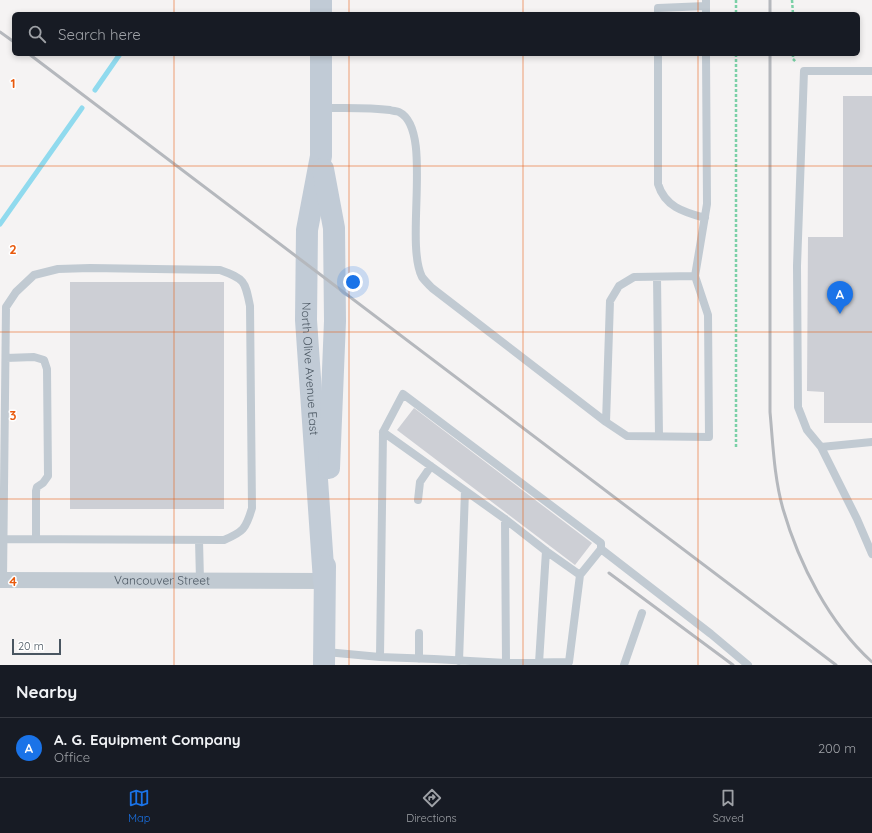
<!DOCTYPE html>
<html lang="en">
<head>
<meta charset="utf-8">
<style>
  body { margin:0; font-family:Quicksand,sans-serif; background:#242831; color:#f1f3f6 }
  .scale { position:absolute; left:12px; bottom:10px; width:49px; box-sizing:border-box; padding-left:4px; border:2px solid #4a5661; border-top:0; font-size:11px; line-height:14px; white-space:nowrap; color:#4a5661; -webkit-text-stroke:3px #fff; paint-order:stroke }
  .you { position:absolute; left:353px; top:282px; width:14px; height:14px; margin:-10px; border:3px solid #fff; border-radius:50%; background:#1a73e8; box-shadow:0 0 0 6px #1a73e833 }
  .badge { display:grid; place-items:center; width:26px; height:26px; border-radius:50%; background:#1a73e8; color:#fff; font-size:13px; font-weight:700 }
  .pin { position:absolute; translate:-50% -33px; filter:drop-shadow(0 1px 2px #0008) }
  .pin::after { content:''; position:absolute; top:21px; width:14px; height:12px; background:inherit; clip-path:polygon(0 0,100% 0,50% 100%) }
  .list { margin:0; padding:0; list-style:none }
  h2 { display:flex; justify-content:space-between; align-items:center; height:52px; margin:0; padding:0 16px; font-size:17px }
  h2 small { font-size:13px; font-weight:400; color:#9ea1a6 }
  .list li { display:grid; grid-template-columns:26px 1fr auto; gap:12px; align-items:center; box-sizing:border-box; height:60px; padding:0 16px; border-top:1px solid #363941 }
  .list b { display:block; font-size:15px; white-space:nowrap }
  .list p { margin:0; font-size:13px; white-space:nowrap; color:#9ea1a6 }
  .list em { font-size:13px; font-style:normal; color:#9ea1a6 }
  .icon { flex:none; width:22px; height:22px; fill:none; stroke:currentColor; stroke-width:2; stroke-linecap:round; stroke-linejoin:round }
  .map { position:relative; flex:none; width:872px; height:665px; overflow:hidden }
  .search { position:absolute; background:#171b24; box-shadow:0 2px 6px #0003; left:12px; right:12px; top:12px; height:44px; display:flex; align-items:center; gap:10px; box-sizing:border-box; padding:0 14px; border-radius:6px; color:#9ea1a6; font-size:15px }
  .sheet { height:112px; background:#171b24 }
  nav { display:flex; justify-content:space-around; align-items:center; box-sizing:border-box; height:56px; border-top:1px solid #363941; background:#171b24; font-size:11px; color:#9ea1a6 }
  nav a { display:grid; justify-items:center; gap:2px }
  nav .on { color:#1a73e8 }
  .map>svg:first-child { display:block }
  .lines { fill:none; stroke-linecap:round; stroke-linejoin:round }
  .stream { stroke:#90daee; stroke-width:5 }
  .building { fill:#cdcfd5 }
  .path { stroke:#7ad0a6; stroke-width:2.5; stroke-dasharray:3 2; stroke-linecap:butt }
  .lane { stroke:#c1cad2; stroke-width:8 }
  .street { stroke:#c1cad2; stroke-width:16 }
  .secondary { stroke:#c1cbd6; stroke-width:22 }
  .rail { stroke:#b5b8bd; stroke-width:3 }
  .grid { fill:none; stroke:#e8590c; stroke-width:1; stroke-opacity:0.55 }
  .labels { text-anchor:middle; stroke-width:3; stroke-linejoin:round; paint-order:stroke }
  .street-label { font-size:12px; fill:#4a5661; stroke:#fff }
  .grid-label { font-size:13px; text-anchor:middle; font-weight:bold; fill:#e8590c; stroke:#fff; stroke-width:3; stroke-linejoin:round; paint-order:stroke }
</style>
</head>
<body>
<div class="map">
<svg width="872" height="665" viewBox="0 0 872 665">
  <rect width="100%" height="100%" fill="#f5f3f3"/>
  <g class="lines">
    <path class="stream" d="M95,90L120,54
      M0,224L82,108"/>
  </g>
  <path class="building" d="M843,96H872V423H824V392L807,391L808,237H843Z
    M70,282H224V509H70Z
    M414,408L592,543L575,565L397,430Z"/>
  <g class="lines">
    <path class="path" d="M736,0V14
      M792,0L793,14
      M736,54V447
      M793,54V59L796,62"/>
    <path class="lane" d="M706,0V14
      M658,14V8L706,6
      M658,54V184C665,207 684,212 705,218
      M872,71H804L797,266L798,407L807,430L821,447L872,442
      M323,108C345,108 368,107 390,110C392,111 397,111 399,112C434,129 404,241 422,277C425,281 429,285 432,288L606,422L627,436L709,437L708,315L695,276L707,204L706,54
      M657,277L659,436
      M6,358L34,357L44,360L47,369L48,476L43,483L37,487L36,491V539
      M606,422L610,301L619,286L634,277L695,276
      M383,432L403,394L601,543V549
      M821,447L857,519L872,554
      M418,500L420,482L431,466
      M505,519L506,663
      M199,540L200,580
      M3,580L6,307L16,292L34,275L58,269L90,268L220,270C245,279 245,281 250,306L252,508C246,529 243,532 224,540L4,539
      M419,633V659
      M326,652L380,657L434,659L506,663L569,662L580,575L601,549L711,634L748,665
      M380,657L383,432L505,519L546,551L580,575
      M459,661L465,491
      M539,663L546,551
      M624,665L642,613"/>
    <path class="street" id="s1" d="M0,580L324,581"/>
    <g class="secondary">
      <path d="M321,14V0"/>
      <path id="s2" d="M321,54V156L307,230L306,320L324,581"/>
      <path d="M323,169L334,228L335,321L329,468"/>
      <path d="M324,665L325,566"/>
    </g>
    <path class="rail" d="M770,0V14
      M0,32L14,42
      M29,54L836,665
      M770,54V412C773,444 774,477 783,509C799,564 829,623 872,662
      M609,573L733,665"/>
  </g>
  <path class="grid" d="M174,0V14M349,0V14M523,0V14M698,0V14M174,54V665M349,54V665M523,54V665M698,54V665M0,166H872M0,332H872M0,499H872"/>
  <g class="labels">
    <g class="street-label">
      <text dy="4" stroke="none"><textPath href="#s2" startOffset="316">North Olive Avenue East</textPath></text>
      <text dy="4" stroke="none"><textPath href="#s1" startOffset="162">Vancouver Street</textPath></text>
    </g>
  </g>
  <g class="grid-label">
    <text x="13" y="88">1</text>
    <text x="13" y="254">2</text>
    <text x="13" y="420">3</text>
    <text x="13" y="586">4</text>
  </g>
</svg>
<div class="scale">20 m</div>
<div class="you"></div>
<div class="pin badge" style="left:840px;top:314px">A</div>
<div class="search"><svg class="icon" aria-label="search" viewBox="0 0 24 24"><circle cx="10" cy="10" r="6"/><path d="M15 15l6 6"/></svg>Search here</div>
</div>
<section class="sheet">
<h2>Nearby<small></small></h2>
<ul class="list">
<li><span class="badge">A</span><div><b>A. G. Equipment Company</b><p>Office</p></div><em>200 m</em></li>
</ul>
</section>
<nav>
<a class="on"><svg class="icon" aria-label="map" viewBox="0 0 24 24"><path d="M3 6l6-2 6 2 6-2v14l-6 2-6-2-6 2zM9 4v14M15 6v14"/></svg>Map</a>
<a><svg class="icon" aria-label="directions" viewBox="0 0 24 24"><path d="M12 3l9 9-9 9-9-9zM9 14v-3h6M13 9l2 2-2 2"/></svg>Directions</a>
<a><svg class="icon" aria-label="saved" viewBox="0 0 24 24"><path d="M7 4h10v16l-5-4-5 4z"/></svg>Saved</a>
</nav>
</body>
</html>
